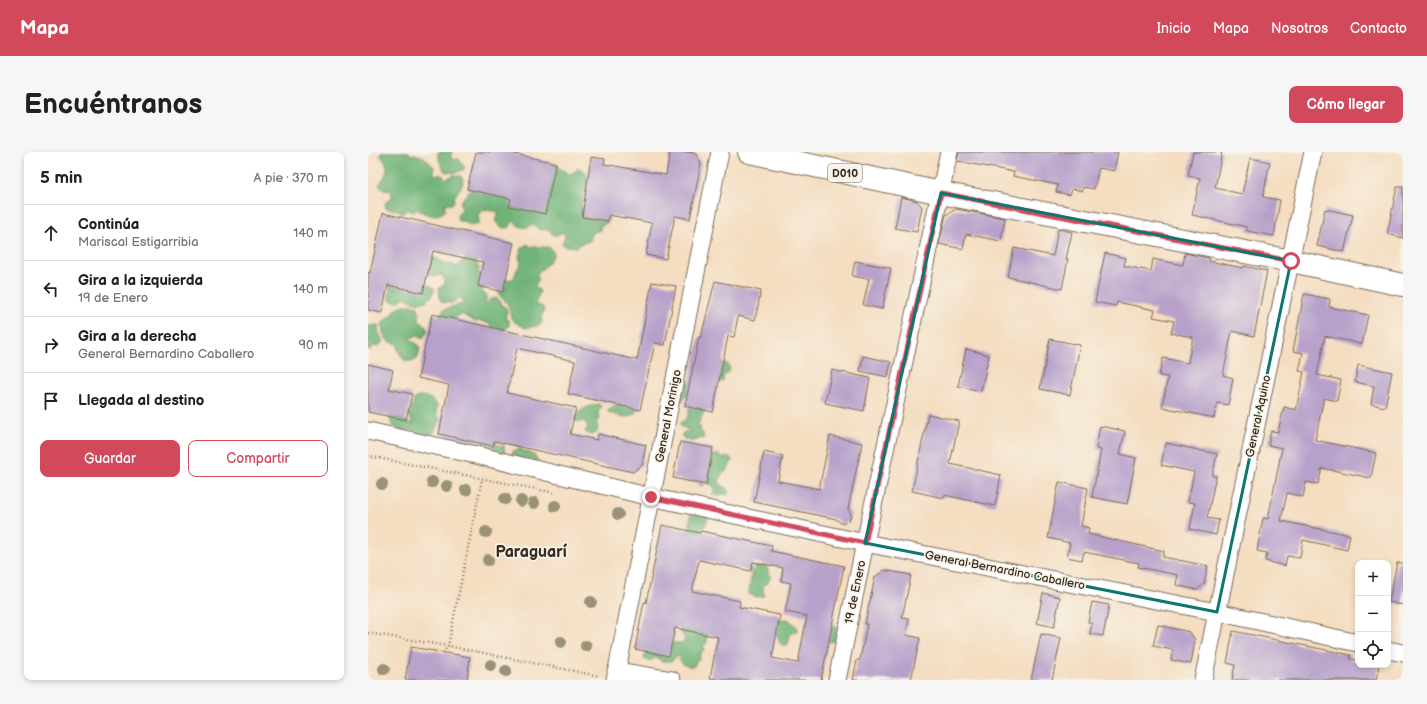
<!DOCTYPE html>
<html lang="es">
<head>
<meta charset="utf-8">
<style>
  body { margin:0; font-family:"Balsamiq Sans",sans-serif; background:#f6f6f6; color:#202124 }
  .controls { position:absolute; right:12px; bottom:12px; display:grid; overflow:hidden; border-radius:8px; box-shadow:0 2px 6px #0003 }
  .controls button { width:36px; height:36px; display:grid; place-items:center; padding:0; border:0; border-bottom:1px solid #e0e0e0; background:#fff; color:#202124; font:20px sans-serif }
  .stop { position:absolute; width:12px; height:12px; margin:-9px; border:3px solid #d1495b; border-radius:50%; background:#fff }
  .stop.end { background:#d1495b; border-color:#fff; box-shadow:0 1px 4px #0008 }
  .list { margin:0; padding:0; list-style:none }
  h2 { display:flex; justify-content:space-between; align-items:center; height:52px; margin:0; padding:0 16px; font-size:17px }
  h2 small { font-size:13px; font-weight:400; color:#757577 }
  .list li { display:grid; grid-template-columns:26px 1fr auto; gap:12px; align-items:center; box-sizing:border-box; height:56px; padding:0 16px; border-top:1px solid #e0e0e0 }
  .list b { display:block; font-size:15px; white-space:nowrap }
  .list p { margin:0; font-size:13px; white-space:nowrap; color:#757577 }
  .list em { font-size:13px; font-style:normal; color:#757577 }
  .actions { display:flex; gap:8px; padding:12px 16px }
  .actions a { flex:1; padding:9px 0; border:1px solid #d1495b; border-radius:8px; text-align:center; font-size:14px; color:#d1495b }
  .actions .main { background:#d1495b; color:#fff }
  .icon { flex:none; width:22px; height:22px; fill:none; stroke:currentColor; stroke-width:2; stroke-linecap:round; stroke-linejoin:round }
  .map { position:relative; flex:none; width:1035px; height:528px; overflow:hidden; border-radius:8px }
  header { display:flex; align-items:center; gap:24px; box-sizing:border-box; height:56px; padding:0 20px; background:#d1495b; color:#fff }
  header strong { font-size:19px }
  nav { display:flex; gap:22px; margin-inline-start:auto; font-size:14px }
  .intro { display:flex; align-items:center; justify-content:space-between; box-sizing:border-box; height:96px; padding:0 24px }
  h1 { margin:0; font-size:28px }
  .button { padding:10px 18px; border-radius:8px; background:#d1495b; color:#fff; font-size:14px; font-weight:700 }
  main { display:flex; gap:24px; padding:0 24px }
  aside { flex:1; background:#fff; border-radius:8px; box-shadow:0 2px 6px #0003 }
  .map>svg:first-child { display:block }
  .forest { fill:#6fb378; stroke:#556e4b }
  .building { fill:#b7a1ca; fill-rule:evenodd }
  .lines { fill:none; stroke-linecap:round; stroke-linejoin:round }
  .street-casing { stroke:#7c6957; stroke-width:19 }
  .primary-casing { stroke:#7c6957; stroke-width:24 }
  .path { stroke:#7c6957; stroke-width:2.5; stroke-dasharray:1 3; stroke-linecap:butt }
  .street { stroke:#fff; stroke-width:17 }
  .primary { stroke:#fff; stroke-width:22 }
  .tree { fill:#999276 }
  .route { stroke:#d1495b; stroke-width:5 }
  .marked { fill:none; stroke:#0f766e; stroke-width:3; stroke-linejoin:round }
  .labels { text-anchor:middle; stroke-width:3.5; stroke-linejoin:round; paint-order:stroke }
  .shield { fill:#f7f3e8; stroke:#73665b; stroke-width:1 }
  .shield-label { font-size:11px; font-weight:bold; fill:#3b2a1e }
  .street-label { font-size:12px; fill:#3b2a1e; stroke:#f7f3e8 }
  .district-label { font-size:16px; font-weight:bold; fill:#3b2a1e; stroke:#f7f3e8 }
</style>
</head>
<body>
<header>
<strong>Mapa</strong>
<nav><a>Inicio</a><a>Mapa</a><a>Nosotros</a><a>Contacto</a></nav>
</header>
<div class="intro"><h1>Encuéntranos</h1><a class="button">Cómo llegar</a></div>
<main>
<aside>
<h2>5 min<small>A pie · 370 m</small></h2>
<ul class="list">
<li><svg class="icon" aria-label="ahead" viewBox="0 0 24 24"><path d="M12 20V5M6 11l6-6 6 6"/></svg><div><b>Continúa</b><p>Mariscal Estigarribia</p></div><em>140 m</em></li>
<li><svg class="icon" aria-label="left" viewBox="0 0 24 24"><path d="M17 20v-9H6M10 6l-5 5 5 5"/></svg><div><b>Gira a la izquierda</b><p>19 de Enero</p></div><em>140 m</em></li>
<li><svg class="icon" aria-label="right" viewBox="0 0 24 24"><path d="M7 20v-9h11M14 6l5 5-5 5"/></svg><div><b>Gira a la derecha</b><p>General Bernardino Caballero</p></div><em>90 m</em></li>
<li><svg class="icon" aria-label="arrive" viewBox="0 0 24 24"><path d="M6 21V4h12l-3 4 3 4H6"/></svg><div><b>Llegada al destino</b></div></li>
</ul>
<div class="actions"><a class="main">Guardar</a><a>Compartir</a></div>
</aside>
<div class="map">
<svg width="1035" height="528" viewBox="0 0 1035 528">
  <rect width="100%" height="100%" fill="#f7f3e8"/>
  <filter id="ink" filterUnits="userSpaceOnUse"><feTurbulence type="fractalNoise" baseFrequency=".025" numOctaves="2"/><feDisplacementMap in="SourceGraphic" scale="8" xChannelSelector="R" yChannelSelector="G"/><feConvolveMatrix kernelMatrix="1 2 1 2 8 2 1 2 1" color-interpolation-filters="sRGB"/></filter>
  <filter id="wash" filterUnits="userSpaceOnUse"><feTurbulence type="fractalNoise" baseFrequency=".012" numOctaves="4" result="noise"/><feDisplacementMap in="SourceGraphic" scale="16" xChannelSelector="R" yChannelSelector="G"/><feGaussianBlur stdDeviation="0.9" result="paint"/><feColorMatrix in="noise" values="0 0 0 0 0 0 0 0 0 0 0 0 0 0 0 0 0 1.4 0 .05"/><feComposite in="paint" operator="in"/></filter>
  <g filter="url(#wash)">
    <rect width="100%" height="100%" fill="#f4ddc0"/>
    <path class="forest" d="M14,0H41L42,3L46,2L56,5L66,15V23C72,22 74,22 78,27L86,23L93,24C99,35 86,39 86,49L84,52H76L78,58C68,67 59,63 48,57L46,60L38,57L37,60L33,61L27,57L24,58L18,56L17,51L24,45V42L21,38C16,39 14,38 11,33C19,20 24,17 12,3Z
      M70,0H85L83,2V7L88,8L90,6L97,16L95,18L85,21L84,20H78C74,17 70,6 70,0Z
      M182,10L189,13L193,18L198,19L201,22L208,19L210,16C225,21 217,32 215,42C214,46 216,48 213,52L217,63L239,62L241,68L239,71L232,74V78C224,80 224,82 222,89L214,91L209,95L196,94L194,92L197,84L196,81H191L189,84L184,82L181,77L171,78L168,74L164,73C157,77 151,76 146,69L144,70L142,75C135,78 129,74 127,67L130,62V59H123L118,57L110,62L111,71L104,74L95,69H90L89,63L94,57L92,51L100,40L108,37L119,41V45L130,38Z
      M160,92L163,95C170,94 175,96 181,95L186,101C183,109 177,115 170,120L169,124L170,130L166,134L172,139L168,150L170,154H174L176,158L173,166L174,170L172,173L157,176C153,172 149,173 146,169C141,166 143,160 141,155C138,147 132,148 129,137L135,125L141,128L146,126L149,117L152,115L153,110L151,106C152,99 153,95 160,92Z
      M66,105C72,108 75,113 82,111L89,115C97,106 97,105 109,108L108,111L111,116L110,120L113,123L118,134L113,140L119,143L117,153L120,151L121,148L128,146L133,150V153L139,156V160L137,166L141,169V174L133,180L121,178L123,172L112,169L107,170C103,166 99,166 93,162L86,167L75,169C65,155 87,156 95,151L92,145L84,151L74,150L72,147L71,137L77,131L75,123L67,124L57,120L60,107Z
      M15,126L61,133L66,136V139C61,153 48,153 37,145L31,149H24L21,147L22,134Z
      M39,153H46L50,155L51,159V168C56,171 59,174 59,179L55,186L48,184L42,186L45,190L48,191L52,196L50,206L46,209H37L32,202L33,200L30,198V193C27,190 24,191 21,189C15,186 13,176 15,170L25,162L28,157Z
      M8,173H11C9,179 12,185 16,189L10,194L3,195L2,198L0,197V174Z
      M354,210L360,212L362,217L355,225V229L349,231Z
      M316,223L322,232L319,236L321,239L314,249L310,248Z
      M55,244L63,247L69,253L68,261L72,267L66,281C58,282 51,283 44,278C36,279 31,278 24,274L21,263L45,272L41,263L47,246Z
      M231,252L234,255L230,259L232,267L229,271L230,277L228,281L223,283L217,280L220,275L216,269L211,270L206,268C210,258 221,253 231,252Z
      M322,252L337,257L331,271H329V274L333,275L332,278L335,281L336,287L332,286L331,288H327L324,290L321,288H317L313,283L316,280H320L321,278L312,274L313,270C322,267 320,260 322,252Z
      M247,253L269,254L267,261L261,265L259,264L257,265L247,263L240,260L241,257Z
      M80,282L123,287L128,290L129,293L136,294L137,301L134,303L81,291Z
      M152,297L166,303L171,310L147,305L145,302V299Z
      M339,302L344,304L348,302L357,306L362,305L364,308L359,319L354,321L351,328L353,333L361,338L359,343C353,341 351,345 344,342L346,340V334L338,331L334,334L331,332Z
      M323,362L340,364L338,373L331,379L333,382L318,379L323,375L321,370L323,368L322,365Z
      M388,414L394,415L398,414L403,424L399,432L395,433L396,444L388,445L380,442C382,436 383,427 383,420Z
      M420,467L429,475V480L425,481L422,483L421,489L419,493H414L411,490L409,481L397,469Z
      M461,469C468,474 471,478 470,488L462,490L458,488Z
      M313,474L339,482V490L338,492L335,493L336,498L332,501L331,508L327,510V513L324,515L316,513L311,508V504H309L304,509H296L294,510L289,506H287L282,509L276,507L278,498L302,491H315L317,486L312,480Z"/>
    <g id="blocks">
      <path class="building" d="M108,0H137L188,11L177,62L141,54L143,47L99,37Z
        M302,0H320L327,1L333,11L322,67L307,64L298,107L278,103L284,71L241,63L240,69L214,65L223,5L237,7L236,12L298,23Z
        M591,0H750L746,19L731,16L726,37L715,35V39L704,37L702,43L688,40L690,33L645,24L646,20L589,9Z
        M825,0H854L847,36L874,42L882,6L902,10L895,45L912,48L906,84L879,79V75L824,63L832,26L820,24Z
        M1029,35H1035V86L1019,82Z
        M533,45L549,49L554,55L549,80L527,76Z
        M588,57L637,66L633,89L598,82L595,97L571,92L578,63Z
        M957,57L985,63L976,100L949,94Z
        M15,61L146,91L135,140L110,134L115,110L65,99L55,141L20,133L14,161L0,158V120L2,121Z
        M690,77L704,80L698,107H700L694,137L640,125L646,96L685,104Z
        M737,101L758,106L756,114L783,119L785,107L815,113L817,101L841,106V109L875,116L876,114L899,119L886,184L864,179L855,223L865,226L860,253L849,251L846,266L794,255L800,225L791,224L795,206L820,211L825,185L803,181L806,169L785,165L787,158L749,150L748,154L727,150Z
        M487,109L523,116L514,157L495,153L501,127L484,124Z
        M347,129L393,139L387,168L370,164L366,185L360,184L345,260L317,254L331,185H333Z
        M284,130L308,134L297,193L287,191L272,258L200,242L207,209L149,196L139,241L208,256L202,282L229,288L230,282L278,293L274,313L265,320L126,289L125,294L71,282L81,233L50,226L64,162L269,208Z
        M936,142L962,147L961,155L1000,163L994,192L957,184L949,223L973,228L969,249L956,246L947,288L1008,301L1003,326L954,316L950,332L938,330L935,345L919,341L913,369L982,383L979,398L935,388L932,406L919,404L917,414L897,409L899,401L889,399L895,366L900,367L914,296L900,293L903,279L910,280L916,255L928,258L936,220L931,219L935,201L925,199Z
        M682,187L712,193L702,243L672,237Z
        M598,197L621,203L613,239L590,234Z
        M495,204L523,210L520,225L492,219Z
        M0,212L25,218L21,237L44,242L38,268L0,260Z
        M990,213L1024,220L1017,255L1003,252L1006,234L987,230Z
        M464,218L502,226L496,259L457,251Z
        M560,262L591,269L582,312L633,323L627,354L576,343V346L544,339Z
        M732,274L757,279L752,302L768,306L759,352L724,345L733,298L728,297Z
        M462,284L494,291L480,357L482,360L483,364L481,368L478,371H473L468,367L386,350L396,300L415,304L410,329L451,337Z
        M312,290L345,296L338,333L305,326Z
        M798,291L849,302L844,324H848L839,366L851,368L848,383L822,377L827,351L820,350L826,320L793,313Z
        M691,330L720,336L713,374L721,376L720,382L796,399L795,405L840,414L836,432L829,438L808,433L810,423L770,415L771,411L716,400L714,408L699,405L702,391L680,386Z
        M294,373L332,381L333,379L404,394L403,399L476,414L453,528H351L342,526L350,485L307,476L301,504L267,497L276,450L278,451ZM331,408L383,419L385,410L415,416L413,429L423,431L417,460L439,464L430,511L404,506L412,463L371,455L372,449L324,439Z
        M1029,411H1035V453L1021,450Z
        M516,418L543,423L534,466L541,467L538,483L552,486L543,528H485L489,508H492L499,472H497L507,425Z
        M675,441L692,445L686,475L669,471Z
        M724,450L741,453L735,484L722,482L724,471L720,470Z
        M790,473L822,480L827,488L823,512L803,508L805,498L785,494Z
        M865,479L983,503L982,507L990,508V513H1011L1008,528H864L867,513L859,511Z
        M673,482L693,486L684,528H663Z
        M43,495L102,505L99,528H37Z"/>
    </g>
  </g>
  <g filter="url(#ink)">
    <use href="#blocks" fill-opacity="0" stroke="#7c6957" stroke-width="1"/>
    <g class="lines">
      <g class="street-casing">
        <path id="street" d="M0,279L108,303L283,345L497,391L849,460L990,491
          M1020,498L1035,501
          M248,519L304,528
          M247,528L352,0
          M469,528L497,391L581,0
          M835,528L945,0"/>
      </g>
      <g class="primary-casing">
        <path id="primary" d="M381,0L573,41L923,109L1035,133"/>
      </g>
      <path class="path" d="M0,304L188,341
        M0,481L80,494L231,524
        M75,501L80,494L114,327"/>
      <use href="#street" class="street"/>
      <use href="#primary" class="primary"/>
    </g>
    <g class="tree">
      <circle cx="64" cy="330" r="6"/>
      <circle cx="14" cy="332" r="6"/>
      <circle cx="79" cy="334" r="6"/>
      <circle cx="98" cy="338" r="6"/>
      <circle cx="137" cy="347" r="6"/>
      <circle cx="153" cy="349" r="6"/>
      <circle cx="166" cy="351" r="6"/>
      <circle cx="187" cy="354" r="6"/>
      <circle cx="250" cy="362" r="6"/>
      <circle cx="118" cy="380" r="6"/>
      <circle cx="120" cy="408" r="6"/>
      <circle cx="223" cy="450" r="6"/>
      <circle cx="193" cy="490" r="6"/>
      <circle cx="218" cy="494" r="6"/>
      <circle cx="123" cy="513" r="6"/>
      <circle cx="16" cy="517" r="6"/>
      <circle cx="138" cy="519" r="6"/>
    </g>
  </g>
  <g class="lines" filter="url(#ink)">
    <path class="route" d="M283,345L497,391L573,41L923,109"/>
  </g>
  <path class="marked" d="M573,41L923,109L849,460L497,391Z"/>
  <g class="labels">
    <rect class="shield" x="460" y="12" width="34" height="18" rx="3"/>
    <g class="shield-label">
      <text x="477" y="25">D010</text>
    </g>
    <g class="street-label">
      <text transform="translate(300 264) rotate(-79)" y="4">General Morinigo</text>
      <text transform="translate(890 264) rotate(-78)" y="4">General Aquino</text>
      <text transform="translate(637 418) rotate(11)" y="4">General Bernardino Caballero</text>
      <text transform="translate(487 440) rotate(-78)" y="4">19 de Enero</text>
    </g>
    <g class="district-label">
      <text x="163" y="405">Paraguarí</text>
    </g>
  </g>
</svg>
<div class="controls">
<button>+</button>
<button>−</button>
<button><svg class="icon" aria-label="locate" viewBox="0 0 24 24"><circle cx="12" cy="12" r="6"/><path d="M12 2v4M12 18v4M2 12h4M18 12h4"/></svg></button>
</div>
<div class="stop" style="left:923px;top:109px"></div>
<div class="stop end" style="left:283px;top:345px"></div>
</div>
</main>
</body>
</html>
